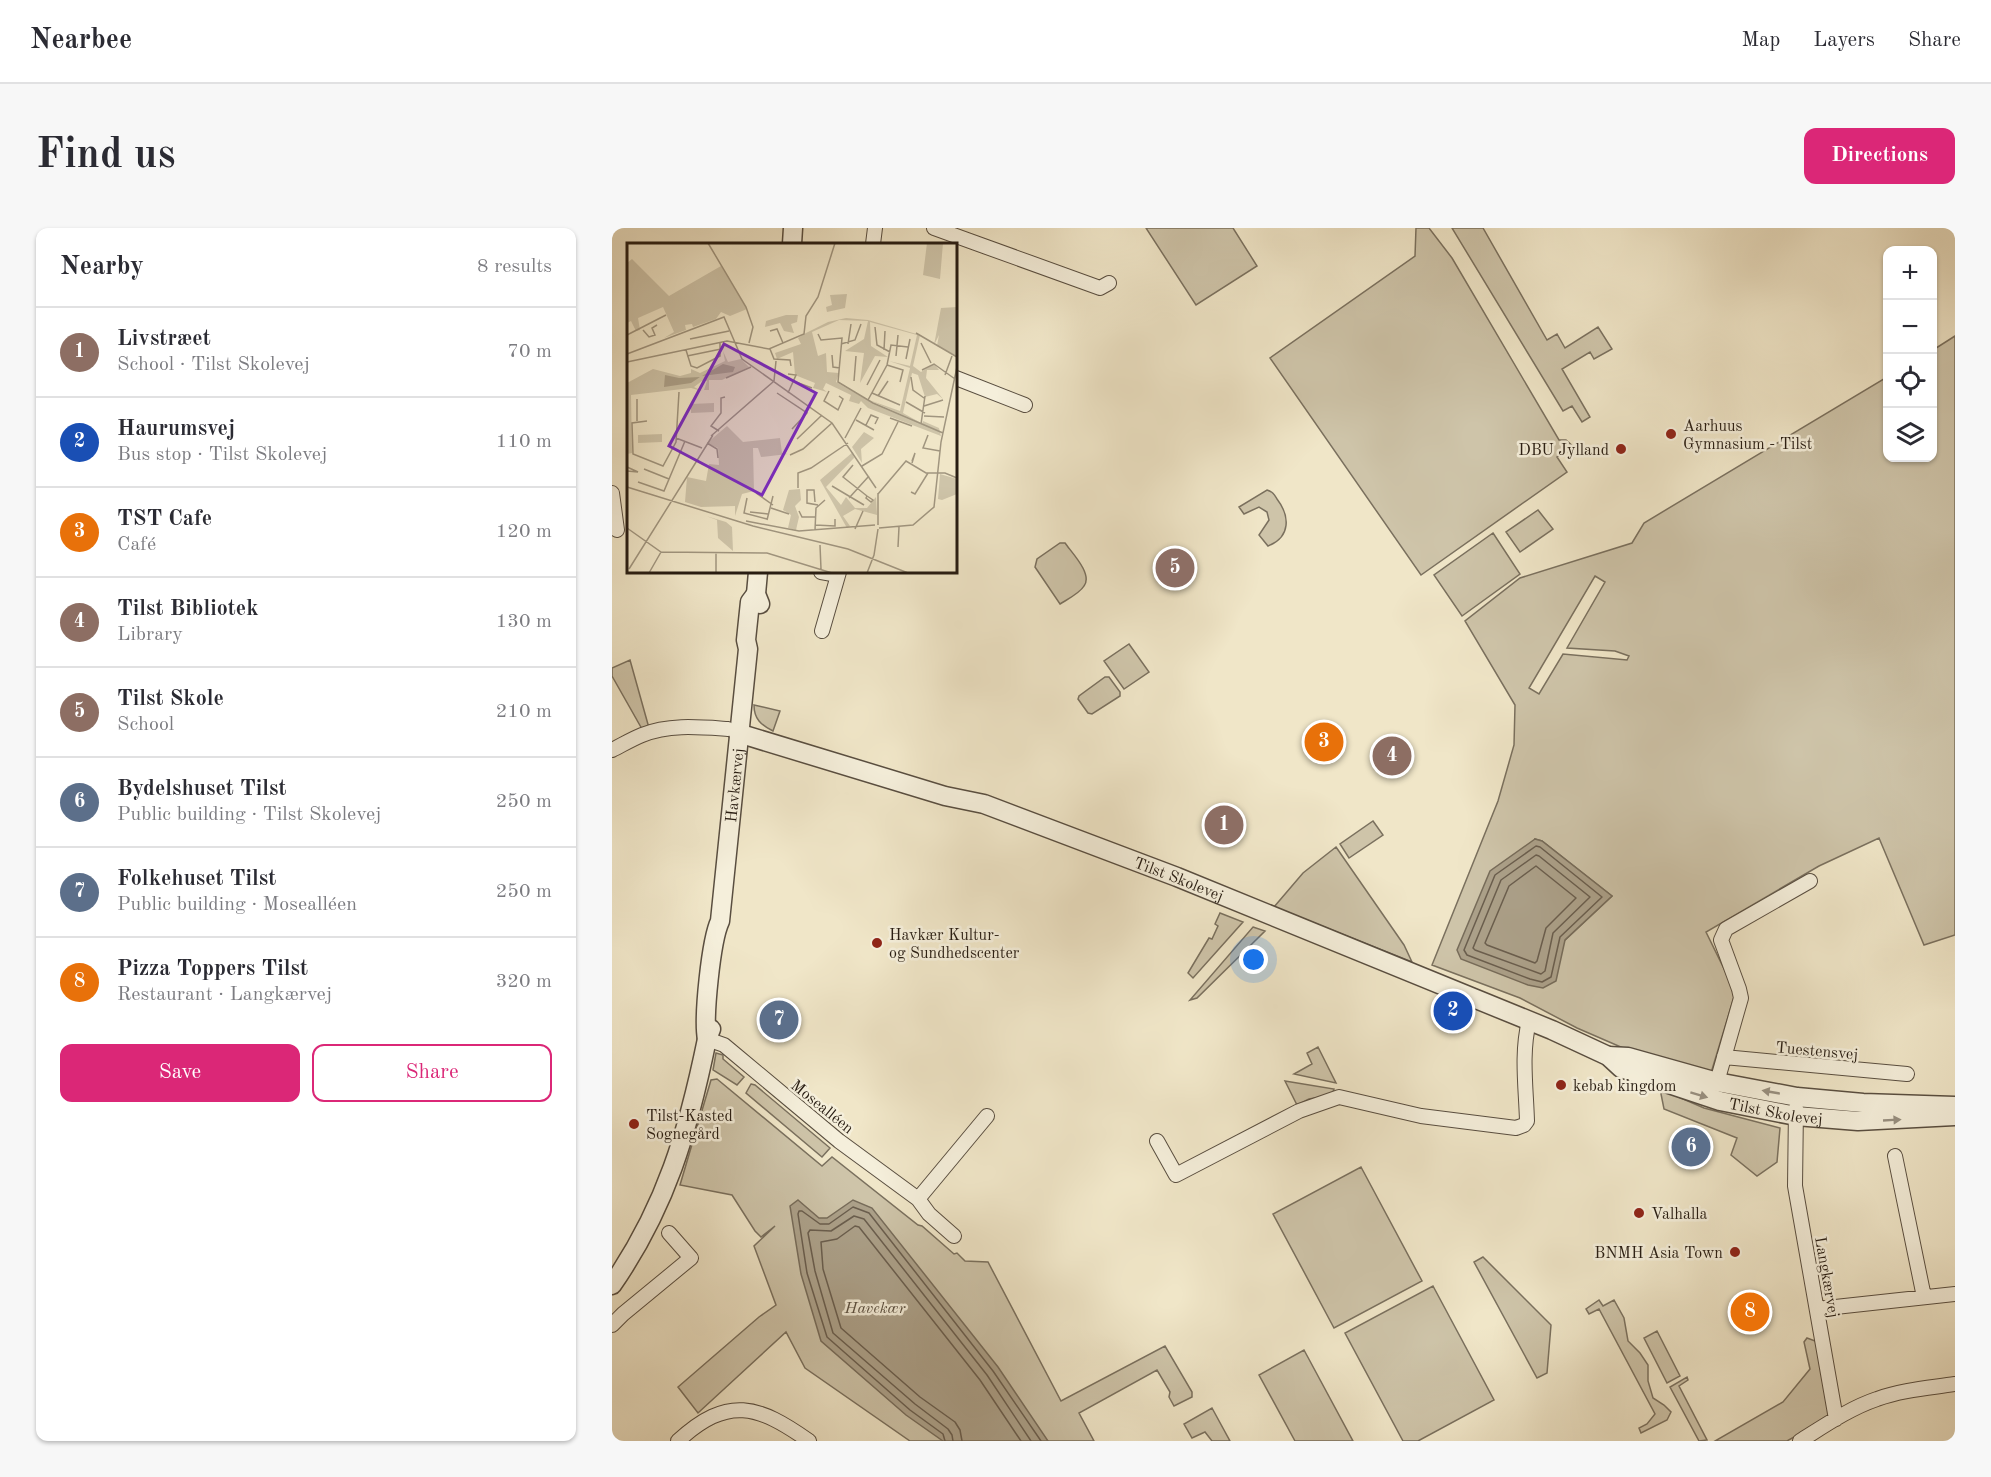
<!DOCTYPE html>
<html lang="en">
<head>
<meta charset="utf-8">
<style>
  body { margin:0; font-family:"Old Standard TT",serif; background:#f7f7f7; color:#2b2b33 }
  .controls { position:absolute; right:18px; top:18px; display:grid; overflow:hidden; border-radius:12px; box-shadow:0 2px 4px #0004 }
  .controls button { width:54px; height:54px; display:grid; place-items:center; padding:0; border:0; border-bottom:2px solid #e1e1e2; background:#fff; color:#2b2b33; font:30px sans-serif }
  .you { position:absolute; left:642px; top:732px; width:21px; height:21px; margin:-15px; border:4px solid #fff; border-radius:50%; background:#1a73e8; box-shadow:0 0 0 9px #1a73e833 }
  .badge { display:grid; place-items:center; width:39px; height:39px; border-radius:50%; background:#db2777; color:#fff; font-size:20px; font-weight:700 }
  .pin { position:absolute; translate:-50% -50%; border:3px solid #fff; box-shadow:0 2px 6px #0006 }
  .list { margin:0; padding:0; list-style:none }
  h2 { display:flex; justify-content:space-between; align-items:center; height:78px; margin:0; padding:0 24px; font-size:26px }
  h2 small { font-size:20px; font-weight:400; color:#7c7c81 }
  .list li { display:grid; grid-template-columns:39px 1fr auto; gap:18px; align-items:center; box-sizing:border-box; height:90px; padding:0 24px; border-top:2px solid #e1e1e2 }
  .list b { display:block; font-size:22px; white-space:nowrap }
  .list p { margin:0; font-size:20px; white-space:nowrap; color:#7c7c81 }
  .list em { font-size:20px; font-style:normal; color:#7c7c81 }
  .actions { display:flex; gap:12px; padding:18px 24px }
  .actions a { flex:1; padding:14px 0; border:2px solid #db2777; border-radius:12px; text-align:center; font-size:21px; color:#db2777 }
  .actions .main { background:#db2777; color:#fff }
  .icon { flex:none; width:33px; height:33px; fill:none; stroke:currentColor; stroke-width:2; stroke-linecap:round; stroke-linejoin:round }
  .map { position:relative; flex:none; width:1343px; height:1213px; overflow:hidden; border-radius:12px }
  header { display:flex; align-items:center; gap:36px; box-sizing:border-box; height:84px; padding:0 30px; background:#fff; border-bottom:2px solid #e1e1e2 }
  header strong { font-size:28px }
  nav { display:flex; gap:33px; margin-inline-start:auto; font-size:21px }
  .intro { display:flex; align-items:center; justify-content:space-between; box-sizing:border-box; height:144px; padding:0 36px }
  h1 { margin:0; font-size:42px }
  .button { padding:15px 27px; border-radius:12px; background:#db2777; color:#fff; font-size:21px; font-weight:700 }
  main { display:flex; gap:36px; padding:0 36px }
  aside { flex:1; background:#fff; border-radius:12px; box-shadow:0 2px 4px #0004 }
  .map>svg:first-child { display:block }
  .green { fill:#cec4a9; stroke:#7a705e; stroke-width:1.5; fill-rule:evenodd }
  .water { fill:#aca18a; stroke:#776c5a; stroke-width:1.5 }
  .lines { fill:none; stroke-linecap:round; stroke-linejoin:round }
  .shore { stroke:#6a5e4e; stroke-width:1.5 }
  .minor-casing { stroke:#594e40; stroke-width:16 }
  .tertiary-casing { stroke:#594e40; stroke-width:21 }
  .minor { stroke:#f5efdb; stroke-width:14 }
  .tertiary { stroke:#f5efdb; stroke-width:18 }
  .oneway { fill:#989081 }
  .poi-dot { fill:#8f2418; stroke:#f5efdb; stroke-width:2 }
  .labels { text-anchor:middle; stroke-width:5; stroke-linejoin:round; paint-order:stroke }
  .poi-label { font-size:16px; fill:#271c12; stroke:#f5efdb; text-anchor:start }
  .street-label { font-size:16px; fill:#271c12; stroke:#f5efdb }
  .park-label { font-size:16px; font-style:italic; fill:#594e3f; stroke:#f5efdb }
  .inset-road { fill:none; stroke:#a0957f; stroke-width:1.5 }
  .view { fill:#7b2cbf; fill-opacity:0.15; stroke:#7b2cbf; stroke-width:3 }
  .inset-edge { fill:none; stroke:#271c12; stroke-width:3 }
</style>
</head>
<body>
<header>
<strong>Nearbee</strong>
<nav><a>Map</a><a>Layers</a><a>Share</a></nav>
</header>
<div class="intro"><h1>Find us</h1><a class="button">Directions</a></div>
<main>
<aside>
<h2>Nearby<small>8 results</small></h2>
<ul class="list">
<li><span class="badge" style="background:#8d6e63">1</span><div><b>Livstræet</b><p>School · Tilst Skolevej</p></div><em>70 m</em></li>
<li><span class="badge" style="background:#1a4fb4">2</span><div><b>Haurumsvej</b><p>Bus stop · Tilst Skolevej</p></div><em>110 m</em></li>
<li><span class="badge" style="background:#e8710a">3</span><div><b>TST Cafe</b><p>Café</p></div><em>120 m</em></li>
<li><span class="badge" style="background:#8d6e63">4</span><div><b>Tilst Bibliotek</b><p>Library</p></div><em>130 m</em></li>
<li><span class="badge" style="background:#8d6e63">5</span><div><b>Tilst Skole</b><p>School</p></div><em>210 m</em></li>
<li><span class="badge" style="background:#5c6f8a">6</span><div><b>Bydelshuset Tilst</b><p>Public building · Tilst Skolevej</p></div><em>250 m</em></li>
<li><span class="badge" style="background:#5c6f8a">7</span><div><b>Folkehuset Tilst</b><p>Public building · Mosealléen</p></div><em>250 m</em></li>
<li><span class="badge" style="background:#e8710a">8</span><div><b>Pizza Toppers Tilst</b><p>Restaurant · Langkærvej</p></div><em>320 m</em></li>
</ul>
<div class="actions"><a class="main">Save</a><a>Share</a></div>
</aside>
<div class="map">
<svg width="1343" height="1213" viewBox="0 0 1343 1213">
  <rect width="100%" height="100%" fill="#f0e6c8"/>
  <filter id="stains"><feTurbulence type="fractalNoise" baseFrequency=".00333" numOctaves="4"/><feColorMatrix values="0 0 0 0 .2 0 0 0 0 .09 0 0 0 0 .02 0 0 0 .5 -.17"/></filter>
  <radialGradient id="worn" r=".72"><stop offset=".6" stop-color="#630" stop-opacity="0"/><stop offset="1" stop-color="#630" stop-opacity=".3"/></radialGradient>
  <path class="green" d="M534,0H621L645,38L584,77Z
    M804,0H817L840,30L947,212H954L963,220L945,229L955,244L809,347L658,130L803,28Z
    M840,0H871L935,112L945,106L953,120L986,99L1000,121L982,131L978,124L950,141L978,189L970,194L960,178L951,183Z
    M1343,108V707L1312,717L1267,610L1207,638L1094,704L1118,753L1122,769L1099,845L1018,823L965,800L908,770L820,737L886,573L902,517L903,477L853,393L908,350L1020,315L1032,295L1275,149L1276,230H1320L1321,122ZM983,348L993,354L955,420L1003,423L1017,428L1015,432L951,426L927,466L917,460ZM923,611L930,613L1000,668L953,712Z
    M655,262C661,264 662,266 665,271C678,288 679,309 656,318L647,307L657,292L655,284L647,279L632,286L627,279Z
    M926,282L941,301L908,324L894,304Z
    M881,305L908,346L850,388L822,347Z
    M448,315H453C460,325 481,346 472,358C468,365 456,371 448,376L423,339L425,331Z
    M517,416L537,444L512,461L492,433Z
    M18,432L37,500L30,501L0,448V440Z
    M493,449H497L508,464V468L480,486L476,485L466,471L467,468Z
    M142,477L168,483L161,503C149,497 142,491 142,477Z
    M761,593L771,607L737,630L728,616Z
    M724,619L792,717L800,734L662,679L691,645Z
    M608,685L631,694L581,750L576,745L597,710L600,711L606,698L603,696Z
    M641,699L653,703L585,770L578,772Z
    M706,819L724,855L682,846L700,836L695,825Z
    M104,825L111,827V831L132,849L125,857L101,842Z
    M105,851L210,938L220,929L306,997L310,998L342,1026L345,1025L353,1033L376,1034L449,1173L553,1118L580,1164V1169L562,1178L557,1169L558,1164L545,1142L467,1185L482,1213H298L193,1140L174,1104L86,1185L66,1159L147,1089L164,1077L142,1018L163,998L149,1009L143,1003L120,967L68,957L99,852Z
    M673,853L722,861L720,867L697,871L685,877Z
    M139,856L143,857L218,920L210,929L134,865Z
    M1048,861L1092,880L1168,900L1165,934L1145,948L1119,927L1125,910L1052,881Z
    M749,939L810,1053L722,1100L661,986Z
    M871,1029L939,1097L935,1145L925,1150L862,1034Z
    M821,1058L882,1172L806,1213H791L733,1105Z
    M987,1072L991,1078L1002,1072L1012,1090L1016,1113L1028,1125L1036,1137V1153L1041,1170L1052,1177L1059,1184L1055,1192L1029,1205L1027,1200L1035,1196L1043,1186L987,1081L977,1086L974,1081Z
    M1045,1103L1068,1148L1055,1155L1032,1110Z
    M1195,1110L1206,1114L1217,1187L1211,1193L1175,1213H1103L1171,1174L1198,1141L1192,1114Z
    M692,1122L741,1213H683L647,1147Z
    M1075,1149L1076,1152L1067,1158L1095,1212L1087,1213L1058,1159Z
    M600,1180L618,1213H600L593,1204L580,1210L572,1196Z"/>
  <path class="water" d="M923,611L930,613L1000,668L953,712L944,753L931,760L916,757L849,731L845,722L878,643Z
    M186,972L207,990H215L241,972L260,980L386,1139L436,1213H331L294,1187L209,1113L189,1046L178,978Z"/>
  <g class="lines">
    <path class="shore" d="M924,618L928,619L990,669L948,709L939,749L930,754L918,751L855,727L852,722L883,647Z
      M924,627L927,628L978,669L941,705L933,743L929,746L863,722L861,720L889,652Z
      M924,638L964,670L934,700L925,733L923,735L875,717L873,715L897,658Z
      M333,1213L331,1206L298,1182L215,1109L195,1045L186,986L187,983H190L208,996H217L241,979L257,985L381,1143L429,1213
      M341,1213L340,1207L336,1201L303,1176L221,1105L203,1043L196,1005L198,1002L219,1003L242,988L252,991L375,1147L419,1213
      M350,1213L348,1202L343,1194L308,1169L229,1100L211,1041L209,1014L225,1011L243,998L247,999L368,1152L409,1213"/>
    <g class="minor-casing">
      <path id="minor" d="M322,0L488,60L497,55
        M261,16L263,0
        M344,150L413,177
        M0,265L5,302
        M209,344L226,347
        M210,403L227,344
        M0,522C10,517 20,511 30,507C57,496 87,499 116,501
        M95,811L112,817L227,913L306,971L317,986L342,1008
        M1112,829L1295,846
        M1105,854L1129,770L1127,761L1109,712L1114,701L1198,653
        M1184,880L1183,958L1224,1191
        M545,913L564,947L687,883L727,869L809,888L904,900L912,897L915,893C914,859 909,826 917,793
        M1283,928L1312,1069
        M306,971L375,888
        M1205,1081L1343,1066
        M0,1097L11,1086L79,1030L57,1005
        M66,1213C116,1167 146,1177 197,1213
        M1188,1213C1212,1198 1238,1180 1265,1171C1290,1162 1317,1160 1343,1156"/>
    </g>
    <g class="tertiary-casing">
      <g id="tertiary">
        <path d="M180,16L181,0"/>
        <path d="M146,344L144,366L148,376"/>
        <path id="s1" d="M126,505L333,568L372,576L565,649L940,802L996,828L1009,840L1108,873L1184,888L1246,893L1343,888"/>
        <path id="s2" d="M95,811C91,790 99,712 108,693L136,421L134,412L138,374L144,366"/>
        <path d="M996,828L1016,829L1105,854L1185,869L1251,875L1343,878"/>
        <path d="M0,1057C54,979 76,904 95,811L99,801"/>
      </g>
    </g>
    <use href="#minor" class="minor"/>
    <use href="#tertiary" class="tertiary"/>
  </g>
  <defs><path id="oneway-solid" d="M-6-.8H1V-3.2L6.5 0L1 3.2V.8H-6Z" transform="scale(1.5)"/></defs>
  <g class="oneway">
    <use href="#oneway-solid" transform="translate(1159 864) rotate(-170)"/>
    <use href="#oneway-solid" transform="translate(1087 867) rotate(17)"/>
    <use href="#oneway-solid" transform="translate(1280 892) rotate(-3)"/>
  </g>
  <g class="poi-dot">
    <circle cx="1059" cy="206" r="6"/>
    <circle cx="1009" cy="221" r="6"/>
    <circle cx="265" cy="715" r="6"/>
    <circle cx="949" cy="857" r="6"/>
    <circle cx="22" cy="896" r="6"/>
    <circle cx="1027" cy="985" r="6"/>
    <circle cx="1123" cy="1024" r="6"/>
  </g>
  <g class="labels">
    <g class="poi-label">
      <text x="1071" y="203">Aarhuus<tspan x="1071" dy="18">Gymnasium - Tilst</tspan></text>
      <text x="997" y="227" text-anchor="end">DBU Jylland</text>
      <text x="277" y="712">Havkær Kultur-<tspan x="277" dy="18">og Sundhedscenter</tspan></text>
      <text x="961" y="863">kebab kingdom</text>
      <text x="34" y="893">Tilst-Kasted<tspan x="34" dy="18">Sognegård</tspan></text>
      <text x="1039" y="991">Valhalla</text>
      <text x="1111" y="1030" text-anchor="end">BNMH Asia Town</text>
    </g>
    <g class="street-label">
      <text dy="6" stroke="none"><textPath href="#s2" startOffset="256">Havkærvej</textPath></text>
      <text dy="6" stroke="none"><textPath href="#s1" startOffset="465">Tilst Skolevej</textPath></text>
      <text transform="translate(1205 822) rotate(5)" y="6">Tuestensvej</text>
      <text transform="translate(211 878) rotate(39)" y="6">Mosealléen</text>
      <text dy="6" stroke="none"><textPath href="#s1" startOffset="1108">Tilst Skolevej</textPath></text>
      <text transform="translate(1216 1049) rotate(80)" y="6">Langkærvej</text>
    </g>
    <g class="park-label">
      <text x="263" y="1085">Havekær</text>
    </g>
  </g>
  <g transform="translate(15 15)">
    <rect width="330" height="330" fill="#f0e6c8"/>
    <path d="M300,0H316L313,36L296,32ZM5,16L42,53L94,23L120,66L103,73L94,69L89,76L66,84L65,81L58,82L59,87L37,95L47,89L36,64L11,75L13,87L9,88L4,78L0,80V20ZM220,51L218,65L200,69L199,64L205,62L203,52ZM330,64V113L310,103L312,92L307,102L314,65ZM159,72H171L170,79L164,81L167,90L157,88L153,80L138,84L139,78ZM219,75L241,77L293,92L286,123L294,129L307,121L312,127H300L299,135L316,156L310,151L298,154L291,132L285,130L276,170L294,180L242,157L273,168L283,125L262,118L283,123L290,92L243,79L244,103L261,114L248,113L233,140L237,110L218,108L237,96L241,78L212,77L185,89L191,113L199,110L200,129L212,130L209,139L240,157L295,181L296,178L312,185L314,193L241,165L234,158L232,161L222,158L224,152L199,140L196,146L200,149L186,145L188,140L168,132L166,109L150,116L148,110L174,101L171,95L179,90L201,79ZM96,108L101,119L114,116L122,124L95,137H82V147H77L80,138H75L67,144L75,148L64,145L4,152L5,210L0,211V140L26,126L53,133L64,130V126L73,130L98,118ZM87,160V169L64,170V161ZM100,183L116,199L153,195L155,210L161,211L134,214L131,205H126L127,248L115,251L108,273V263L74,264L58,259L60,234L79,238L82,221L92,222L91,205L80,200ZM237,189L247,195L234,206L235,220L225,204ZM35,191V199L11,200V192ZM226,209L227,215L199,244L214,262L219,254L228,265H240L249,254L250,272L228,266L216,273L223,283L220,285L193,237ZM313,231L330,236V251L315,257L311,256ZM173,246L174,257L168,263L172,274L169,287L161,285L164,272L156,267L162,247ZM79,273L99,279L105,284L106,308L91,295L90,277Z" fill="#cec4a9"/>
    <path d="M96,121L108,124L106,129L75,133ZM38,132L52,135L73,134L64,140L37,144Z" fill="#aca18a"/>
    <path class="inset-road" d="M81,0L119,64L126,84L122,100M248,84L250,102L263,109M16,87L22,94L28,92L25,85L30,82M143,88L150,86L156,100M289,90L330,114M191,91L194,97L215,95L211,139L246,160L316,190M0,92L39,72M63,96L102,88M294,100L304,120M214,101L228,97L234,81M221,101L224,81M143,106L147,116L163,117L164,123M59,107L64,123L70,125L93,113V99M257,107L258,88M0,111L97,74L115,116L205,180L249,245M205,112L206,124L213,125M60,113L94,106M269,113L271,92M279,116L283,96M0,119L100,98L142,106L177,91L179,73L191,54L208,0M260,122L276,127L273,139M295,127L307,121L328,136M161,131L169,132L161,150M318,132L325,113M284,134L286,147L297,155M99,135L124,124M147,138L149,118M166,138L185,145M227,138L229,113M240,142L253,117M202,148L197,158L211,167L216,156L212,153M150,150L180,170L165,186M245,150L273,162M251,153L261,138M10,156V178M241,157L260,122L264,102L281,104M279,159L298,170M297,163L316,157M297,173L317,174M263,175L285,183M229,177L247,187M20,178L5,180L6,211L36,223L49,199L52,149M294,181L298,153M239,182L244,172L251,175L248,181M92,188L84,183L94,170V155L98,154M301,192L296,205L313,208M84,193L146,139M49,195L75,205M218,195L234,165M170,196L195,172M80,200L90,206L91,215M163,212L176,206L205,180M285,220L288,210L285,218M226,222L216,234L240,253M235,223L255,211L271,179M0,224L11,229L0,228M17,226L42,236M11,239L37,248L58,198M205,243L237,262M0,244L126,283L221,306L281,330M171,245V230L184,225L221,200M284,249L288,251L301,230M129,250L146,262M251,251L279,218L299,230H318L330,235M240,253L246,257L244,259L239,255ZM120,255L117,270L140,276M222,255L242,233M188,259L187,247H180V260L191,262M144,265L162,271M172,268L175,274H188M123,269L141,271M140,277L146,253M119,278L172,288L248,282M188,282L208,283V276M251,282V250M0,285L34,309L140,310L205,330M252,285L286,282L307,264L314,199L330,124M228,286L236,268M188,287L189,265L198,257M193,302L194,326M271,304L272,284M89,310V330M2,326L86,192M22,330L34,309M240,330L247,312L251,286"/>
    <path class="view" d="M97,101L189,150L135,252L42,203Z"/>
    <rect width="330" height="330" class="inset-edge"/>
  </g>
  <rect width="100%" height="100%" filter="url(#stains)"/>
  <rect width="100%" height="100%" fill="url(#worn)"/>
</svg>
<div class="controls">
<button>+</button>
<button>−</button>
<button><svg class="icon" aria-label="locate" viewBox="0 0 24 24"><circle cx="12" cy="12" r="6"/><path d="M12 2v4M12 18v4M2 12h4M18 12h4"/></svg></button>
<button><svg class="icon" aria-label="layers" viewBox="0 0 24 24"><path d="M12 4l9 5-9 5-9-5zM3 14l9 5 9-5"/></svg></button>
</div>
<div class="you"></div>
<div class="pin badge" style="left:612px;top:597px;background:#8d6e63">1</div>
<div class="pin badge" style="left:841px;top:783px;background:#1a4fb4">2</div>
<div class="pin badge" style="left:712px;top:514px;background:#e8710a">3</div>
<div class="pin badge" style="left:780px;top:528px;background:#8d6e63">4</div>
<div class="pin badge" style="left:563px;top:340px;background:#8d6e63">5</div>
<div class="pin badge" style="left:1079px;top:919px;background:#5c6f8a">6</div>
<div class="pin badge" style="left:167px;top:792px;background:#5c6f8a">7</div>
<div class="pin badge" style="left:1138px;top:1084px;background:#e8710a">8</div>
</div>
</main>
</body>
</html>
